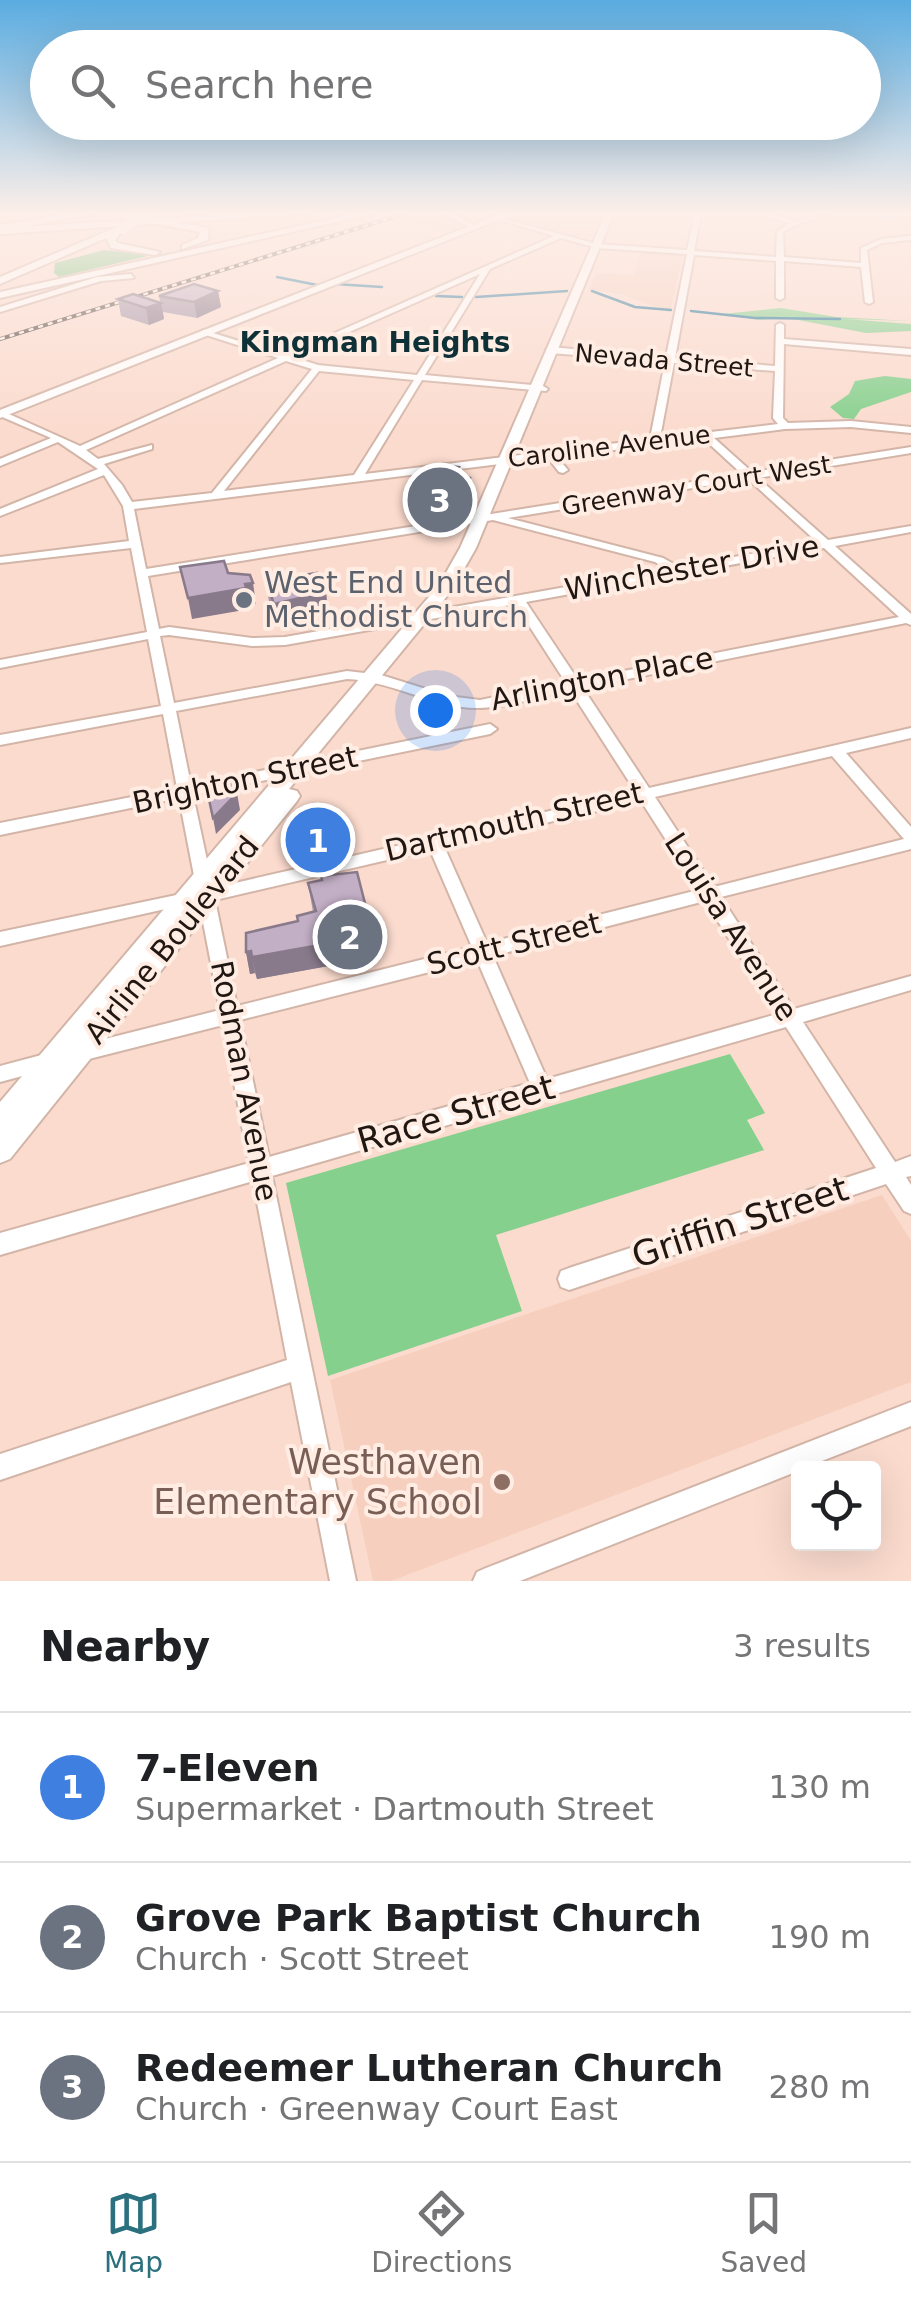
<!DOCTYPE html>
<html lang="en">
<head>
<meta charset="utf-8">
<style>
  body { margin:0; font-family:"DejaVu Sans",sans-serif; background:#f2f2f2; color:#202124 }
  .controls { position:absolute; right:30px; bottom:30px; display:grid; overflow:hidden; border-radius:10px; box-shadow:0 10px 40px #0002 }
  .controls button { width:90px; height:90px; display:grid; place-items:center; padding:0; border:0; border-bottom:2px solid #e0e0e0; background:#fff; color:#202124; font:50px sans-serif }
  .you { position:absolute; left:435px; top:710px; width:35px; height:35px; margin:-25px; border:8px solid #fff; border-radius:50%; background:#1a73e8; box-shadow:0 0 0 15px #1a73e833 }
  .badge { display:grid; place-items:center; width:65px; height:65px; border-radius:50%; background:#2a707e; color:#fff; font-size:32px; font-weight:700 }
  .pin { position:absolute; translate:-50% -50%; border:5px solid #fff; box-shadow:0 2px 10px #0006 }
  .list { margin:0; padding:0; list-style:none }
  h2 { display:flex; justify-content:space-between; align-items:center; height:130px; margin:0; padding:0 40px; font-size:42px }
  h2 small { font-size:32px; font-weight:400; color:#757577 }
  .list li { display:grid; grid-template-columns:65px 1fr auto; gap:30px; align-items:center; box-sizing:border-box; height:150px; padding:0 40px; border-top:2px solid #e0e0e0 }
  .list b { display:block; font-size:38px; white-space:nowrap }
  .list p { margin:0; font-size:32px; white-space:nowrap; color:#757577 }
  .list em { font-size:32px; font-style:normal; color:#757577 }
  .icon { flex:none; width:55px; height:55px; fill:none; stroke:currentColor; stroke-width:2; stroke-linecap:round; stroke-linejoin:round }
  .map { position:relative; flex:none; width:911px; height:1581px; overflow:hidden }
  .search { position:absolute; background:#fff; box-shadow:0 10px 40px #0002; left:30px; right:30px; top:30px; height:110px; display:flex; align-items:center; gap:25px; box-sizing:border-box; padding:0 35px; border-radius:55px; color:#757577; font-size:38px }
  .sheet { height:580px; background:#fff }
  nav { display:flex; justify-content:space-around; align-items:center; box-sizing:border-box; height:140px; border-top:2px solid #e0e0e0; background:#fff; font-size:28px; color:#757577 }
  nav a { display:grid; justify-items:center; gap:5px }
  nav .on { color:#2a707e }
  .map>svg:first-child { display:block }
  .built { fill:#f6cfbe }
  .green { fill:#85d08d }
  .forest { fill:#6ebf78 }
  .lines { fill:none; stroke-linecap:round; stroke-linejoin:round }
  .stream { stroke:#24769c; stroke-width:2.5 }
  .minor-casing { stroke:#d3b5a8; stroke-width:4 }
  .major-casing { stroke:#d3b5a8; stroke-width:4 }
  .highway-casing { stroke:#d3b5a8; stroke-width:4 }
  .minor { fill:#fff; fill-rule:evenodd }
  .major { fill:#fff; fill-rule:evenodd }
  .highway { fill:#fff; fill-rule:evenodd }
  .rail-casing { stroke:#5d4d46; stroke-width:4 }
  .rail { stroke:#ffece3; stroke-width:2.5; stroke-dasharray:5; stroke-linecap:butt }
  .highway-bridge-casing { stroke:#d3b5a8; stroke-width:12; stroke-linecap:butt }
  .highway-bridge { stroke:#fff; stroke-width:11 }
  .wall { fill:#a796a9 }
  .shaded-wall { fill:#887a8a }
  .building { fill:#c2aec5; stroke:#887a8a; stroke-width:2.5 }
  .worship-dot { fill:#6b7280; stroke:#ffece3; stroke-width:4 }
  .education-dot { fill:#8d6e63; stroke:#ffece3; stroke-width:4 }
  .labels { text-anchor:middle; stroke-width:8; stroke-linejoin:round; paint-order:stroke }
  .far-street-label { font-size:25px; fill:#211712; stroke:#ffece3 }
  .far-neighbourhood-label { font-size:28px; font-weight:bold; fill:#0e3037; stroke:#ffece3 }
  .street-label { font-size:30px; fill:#211712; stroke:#ffece3 }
  .worship-label { font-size:30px; fill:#5b616d; stroke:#ffece3; text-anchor:start }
  .near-street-label { font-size:35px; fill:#211712; stroke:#ffece3 }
  .near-education-label { font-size:35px; fill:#785e54; stroke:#ffece3; text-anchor:end }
</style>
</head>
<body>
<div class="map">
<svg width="911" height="1581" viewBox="0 0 911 1581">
  <rect width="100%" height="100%" fill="#fbdbce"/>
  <path class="built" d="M413,213H509L454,231L391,220Z
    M525,213H601L599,218H589L598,221L592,237L561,235L508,219Z
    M641,252L683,254L670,312L621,294L589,290L596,273L634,275Z
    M882,1195L911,1241V1382L391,1581H373L330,1380Z"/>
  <path class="green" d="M781,308L836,317L911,321L846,319L911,324V331L866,333L788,318L760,320L722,314Z
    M885,376L911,379V392L861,409L854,419L843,418L830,407L849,394L855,381Z
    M730,1054L765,1113L747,1120L764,1150L496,1235L522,1311L328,1376L286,1183Z"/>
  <path class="forest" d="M104,250L152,255L59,277L54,273L55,263Z"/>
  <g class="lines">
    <path class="stream" d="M277,277L317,285
      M335,284L382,287
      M592,291L635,307L671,310
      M436,296L462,297
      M476,297L567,291
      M691,311L755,318L840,319"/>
    <g class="minor-casing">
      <path id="minor" d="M441,213H450L475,226L470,227Z
        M695,213H701L694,251L776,257L777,231L789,223L756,213H768L795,221L842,214L911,213V217C871,217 818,209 783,232L784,257L861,263V248L881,239L911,236V240L882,243L867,250L873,302L869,304L865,302L861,267L784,261V298L780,300L776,298V261L694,255L675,358L775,366L776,325L780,323L784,325V339L911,349V355L784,344L783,418L788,423L851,421L911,427V433L851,427L785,429L714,438L752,472L911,447V453L758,478L828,540L911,526V532L835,546L911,614V625L906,623L583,688L649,788L911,728V738L846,753L911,827V849L721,897L794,1009L911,976V990L803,1022L895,1162L911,1156V1176L906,1177L911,1185V1214L904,1211L886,1184L569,1290L561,1287L558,1279L561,1271L569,1268L876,1168L786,1027L272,1176L356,1581H330L291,1382L0,1480V1454L287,1360L253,1181L0,1255V1233L249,1163L223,1025L81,1061L74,1059L72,1053L74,1047L81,1045L220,1010L179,798L0,835V823L177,788L163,714L0,745V735L161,706L148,639L0,668V660L147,632L131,548L0,563V557L129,541L123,506L104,475L0,516V509L98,469L58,442L0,466V459L51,438L0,416V410L80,446L278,358L203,334V330L285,355L554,236L496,219V217L597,244L687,250ZM561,238L597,248L687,254L666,357L550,347L546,350L550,353L665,362L650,439L365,474L422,380L546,391L548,389L543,386L425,375L490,269ZM480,274L417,375L318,365L293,357ZM286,361L312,369L212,493L132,502L122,485L104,464L152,449V445L98,459L86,450ZM674,363L775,371L773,418L778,424L660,438ZM319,371L414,380L354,475L224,491ZM704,439L742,474L146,569L134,509L548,458L559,472L563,473L568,470L557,457ZM748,479L817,542L679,567L663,558L508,518ZM493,520L655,562L667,569L285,637L252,638L169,627L159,629L148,576ZM824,548L899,617L578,680L526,602ZM515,604L566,683L480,700L448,696L381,675L347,671L174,703L160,636L169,635L252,646L285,645ZM347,679C387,681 422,701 462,707C494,712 538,697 570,690L635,791L438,837L434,835L427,839L213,888L193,795L490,734L497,729L490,724L191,785L176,711ZM832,756L904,839L714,887L655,797ZM641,801L698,890L487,943L444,846ZM430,850L472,947L237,1006L215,900ZM705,901L777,1014L547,1079L493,956ZM477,960L530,1083L269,1157L240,1020Z
        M131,274L134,278L101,281L0,312V307L97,277Z
        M186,893L192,895L194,899L192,903L0,946V932Z
        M49,1053L56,1055L59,1061L56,1067L0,1082V1066Z
        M911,1402V1426L804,1468H798V1471L520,1581H473L477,1572L486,1568Z"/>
    </g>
    <g class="major-casing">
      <path id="major" d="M262,213H319L0,234V228Z
        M503,213H516L0,418V410Z
        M606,213H614L476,548L452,590L289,789L297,791L300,796L297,801L10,1159L0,1163V1102L439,585L460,548Z"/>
    </g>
    <g class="highway-casing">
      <path id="highway" d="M73,213H98L0,231V225Z
        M129,213H140L133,218Z
        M357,213H376L0,298V292Z
        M155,218L209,228L208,240L182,249V245L198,238L200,232L152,223Z
        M119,226L124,229L115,240L118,243L160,252L155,255L111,248L106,238L0,284V277Z"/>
    </g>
    <use href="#minor" class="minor"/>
    <use href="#major" class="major"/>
    <use href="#highway" class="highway"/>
    <g class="rail-casing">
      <path id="rail" d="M0,339L407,213"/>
    </g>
    <use href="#rail" class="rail"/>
    <g class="highway-bridge-casing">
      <path id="highway-bridge" d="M123,228L149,213"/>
    </g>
    <use href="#highway-bridge" class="highway-bridge"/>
  </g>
  <path class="wall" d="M218,291L221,307L197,318L163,312L164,319L149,325L121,316L118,299L160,302L159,296Z
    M459,476L470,497L466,512L443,516L432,499L431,480Z
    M266,581L326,592L328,613L277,624L269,602Z
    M308,883L371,945L332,955L334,965L257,979L255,973L250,974L246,952L313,912Z"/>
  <path class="shaded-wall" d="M218,291L221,307L197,318L194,302Z
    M161,303L164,319L149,325L146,308Z
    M459,467V487L470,478V497L466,512L443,516L442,496Z
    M253,583L256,604L249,605L250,609L192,619L188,598Z
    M326,592L328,613L277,624L274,604Z
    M237,793L240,810L216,834L213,818Z
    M332,837L333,848L309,853L307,842Z
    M370,923L371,945L332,955L334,965L257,979L252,957L328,933Z
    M251,951L255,973L250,974L246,952Z"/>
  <path class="building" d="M194,284L218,291L194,302L159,296Z
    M133,294L161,303L146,308L118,299Z
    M449,466L459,467L455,476L470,478L466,492L442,496L431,480L442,478Z
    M224,561L228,573L250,575L253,583L245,584L246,588L188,598L180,567Z
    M317,573L326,592L274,604L266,581Z
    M232,776L237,793L213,818L205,781Z
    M325,815L332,837L307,842L301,820Z
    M357,872L370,923L328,933L331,943L252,957L251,951L246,952V933L298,921L297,916L316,911L308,883L322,880L321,876Z"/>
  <linearGradient id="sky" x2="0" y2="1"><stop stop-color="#5aace1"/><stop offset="0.49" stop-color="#fdefe9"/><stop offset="1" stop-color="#fdefe9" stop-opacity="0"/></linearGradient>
  <rect width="911" height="435" fill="url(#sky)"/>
  <circle class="worship-dot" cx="244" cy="600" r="10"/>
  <circle class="education-dot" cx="502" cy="1482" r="10"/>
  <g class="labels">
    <g class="far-street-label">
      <text transform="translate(664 360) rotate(5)" y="9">Nevada Street</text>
      <text transform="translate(609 446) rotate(-7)" y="9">Caroline Avenue</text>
      <text transform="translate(696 485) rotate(-9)" y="9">Greenway Court West</text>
    </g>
    <g class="far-neighbourhood-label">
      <text x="375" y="352">Kingman Heights</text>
    </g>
    <g class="street-label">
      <text transform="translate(692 568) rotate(-10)" y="10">Winchester Drive</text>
      <text transform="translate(602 679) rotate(-11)" y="10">Arlington Place</text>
      <text transform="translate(245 780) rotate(-12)" y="10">Brighton Street</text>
      <text transform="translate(514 822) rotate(-13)" y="10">Dartmouth Street</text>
      <text transform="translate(731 927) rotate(57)" y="10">Louisa Avenue</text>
      <text transform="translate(172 940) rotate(-51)" y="10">Airline Boulevard</text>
      <text transform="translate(514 944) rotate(-14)" y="10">Scott Street</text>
      <text transform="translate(244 1081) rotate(79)" y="10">Rodman Avenue</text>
    </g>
    <g class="worship-label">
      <text x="264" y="593">West End United<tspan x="264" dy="34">Methodist Church</tspan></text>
    </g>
    <g class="near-street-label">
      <text transform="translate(456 1114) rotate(-16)" y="12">Race Street</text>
      <text transform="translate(740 1222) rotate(-18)" y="12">Griffin Street</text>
    </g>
    <g class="near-education-label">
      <text x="482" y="1474">Westhaven<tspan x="482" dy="40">Elementary School</tspan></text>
    </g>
  </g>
</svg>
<div class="controls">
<button><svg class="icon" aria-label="locate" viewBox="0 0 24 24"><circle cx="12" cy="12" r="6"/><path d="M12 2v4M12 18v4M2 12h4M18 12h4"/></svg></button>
</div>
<div class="you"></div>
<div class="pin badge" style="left:318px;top:840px;background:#3f7fe0">1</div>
<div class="pin badge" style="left:350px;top:937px;background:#6b7280">2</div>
<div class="pin badge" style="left:440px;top:500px;background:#6b7280">3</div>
<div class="search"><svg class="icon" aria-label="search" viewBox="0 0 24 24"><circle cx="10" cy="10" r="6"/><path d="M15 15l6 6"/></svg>Search here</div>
</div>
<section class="sheet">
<h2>Nearby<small>3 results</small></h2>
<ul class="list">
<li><span class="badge" style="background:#3f7fe0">1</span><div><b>7-Eleven</b><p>Supermarket · Dartmouth Street</p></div><em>130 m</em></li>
<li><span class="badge" style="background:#6b7280">2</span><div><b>Grove Park Baptist Church</b><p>Church · Scott Street</p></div><em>190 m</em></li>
<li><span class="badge" style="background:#6b7280">3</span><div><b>Redeemer Lutheran Church</b><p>Church · Greenway Court East</p></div><em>280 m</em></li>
</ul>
</section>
<nav>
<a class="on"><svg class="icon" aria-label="map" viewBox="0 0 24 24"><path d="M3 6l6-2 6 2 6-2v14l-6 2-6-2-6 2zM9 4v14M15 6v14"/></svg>Map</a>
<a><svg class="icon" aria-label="directions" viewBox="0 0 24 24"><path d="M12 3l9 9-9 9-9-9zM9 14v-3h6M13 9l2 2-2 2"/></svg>Directions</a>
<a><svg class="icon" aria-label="saved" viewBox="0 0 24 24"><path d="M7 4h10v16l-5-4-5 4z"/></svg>Saved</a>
</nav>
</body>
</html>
